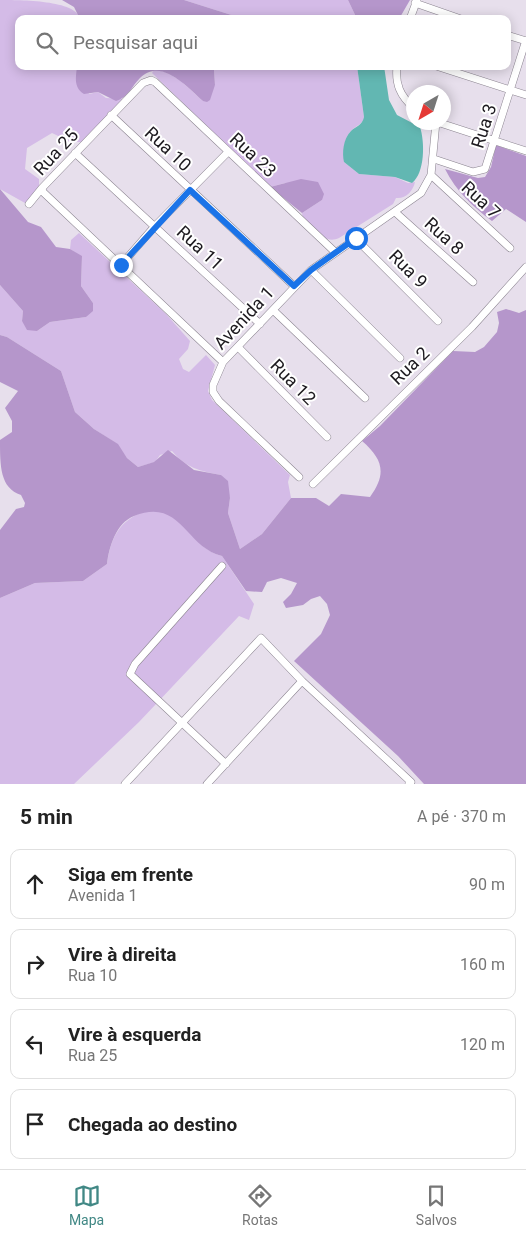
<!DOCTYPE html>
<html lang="pt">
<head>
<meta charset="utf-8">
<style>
  body { margin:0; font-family:Roboto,sans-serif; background:#f6f6f6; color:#222 }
  .compass { position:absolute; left:406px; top:85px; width:45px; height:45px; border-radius:50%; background:#fff; box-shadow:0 2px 12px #0003; rotate:219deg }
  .stop { position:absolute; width:15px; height:15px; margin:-11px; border:4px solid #1a73e8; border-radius:50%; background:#fff }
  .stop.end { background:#1a73e8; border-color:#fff; box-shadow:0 1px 5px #0008 }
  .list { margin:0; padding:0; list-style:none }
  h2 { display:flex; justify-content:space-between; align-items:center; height:65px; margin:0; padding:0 20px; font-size:21px }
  h2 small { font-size:16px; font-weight:400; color:#767676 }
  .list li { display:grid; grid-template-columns:32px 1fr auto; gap:15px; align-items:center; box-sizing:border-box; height:70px; margin:0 10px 10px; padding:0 10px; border:1px solid #e0e0e0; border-radius:10px }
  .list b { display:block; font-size:19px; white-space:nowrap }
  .list p { margin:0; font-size:16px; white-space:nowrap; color:#767676 }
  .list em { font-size:16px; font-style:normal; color:#767676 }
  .icon { flex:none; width:28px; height:28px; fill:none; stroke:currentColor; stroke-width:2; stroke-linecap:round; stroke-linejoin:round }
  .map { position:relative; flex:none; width:526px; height:784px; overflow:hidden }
  .search { position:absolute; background:#fff; box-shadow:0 2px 12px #0003; left:15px; right:15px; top:15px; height:55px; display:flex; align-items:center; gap:12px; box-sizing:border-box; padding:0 18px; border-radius:10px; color:#767676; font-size:19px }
  .sheet { height:385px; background:#fff }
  nav { display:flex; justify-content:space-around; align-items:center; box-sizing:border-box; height:70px; border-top:1px solid #e0e0e0; background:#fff; font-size:14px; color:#767676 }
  nav a { display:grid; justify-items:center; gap:2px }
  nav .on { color:#418885 }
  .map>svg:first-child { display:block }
  .green { fill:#d4bbe7 }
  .forest { fill:#b596cb }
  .water { fill:#62b7b2 }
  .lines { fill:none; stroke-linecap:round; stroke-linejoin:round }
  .street-casing { stroke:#8a838f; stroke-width:8 }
  .street { stroke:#fff; stroke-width:7 }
  .route { stroke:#1a73e8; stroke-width:6 }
  .labels { text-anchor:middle; stroke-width:4; stroke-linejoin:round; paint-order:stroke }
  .street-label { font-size:18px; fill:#1d1a1f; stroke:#fff }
</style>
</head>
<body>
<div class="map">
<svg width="526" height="784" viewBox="0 0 526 784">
  <rect width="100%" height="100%" fill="#e7dfec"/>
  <path class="green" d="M0,0C20,0 77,0 80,19H19V66H77L89,94L98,92L106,98L123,99L82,142H71L52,133L27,148L25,169L39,179V189L25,203L0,189Z
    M184,0H348L357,19H244Z
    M218,66H357L364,117C363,125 356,125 351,131C343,139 345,152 344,162L359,174L395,177L408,183L415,182C413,191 406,199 396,198L393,204L339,238C324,245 313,228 303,218L302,213L322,200L285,183L270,187L152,73L154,70C173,70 189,89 203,101L215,85L214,70Z
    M79,233L166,314L190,341L188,349L179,359L183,369L189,372L206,355L215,365L208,391L212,400L290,475L288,482L291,498L262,534L240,549L228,513L230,498L221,475C200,471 186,468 172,451L160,455L155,462L138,467L127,458L117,444L94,429L75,412L61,371L7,337L0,335V285L23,311L22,321L37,331L50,322L86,317L93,303L81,286L82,257L70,249L71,240Z
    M145,511C150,511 157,510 162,511C186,516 195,550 222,556L254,604L249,620L239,616L139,722L74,784H0V598L35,583L83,581L107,564C111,537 119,521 145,511Z"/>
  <path class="forest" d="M62,0H184L244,19H80L74,7Z
    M348,0H410L399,19H357Z
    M77,66H218L214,70L215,85L210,100L207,102L203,101C187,87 161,57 140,78C131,87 129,97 116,101L98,92L84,94C73,87 76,77 77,66Z
    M496,145L526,156V222L506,209L492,221C473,207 456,191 445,169L478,178L485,177L491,167Z
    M301,179L318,182L324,194L322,200L302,213L270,187Z
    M0,189L28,222L41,227L56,247L70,249L82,256L81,286L93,303V311L86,317L50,322L37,331L27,330L22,321L23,311L0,285Z
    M506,309L519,313L526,310V784H424L398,756L294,661L321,634L330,615L327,604L320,596L311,599L303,605L286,608L283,602L291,594L297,583L281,578L267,582L262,592L246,591L222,556C185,547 181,497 134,516C116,523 109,547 107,564L83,581L35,583L0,598V530L16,509L24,507L25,503L21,495C0,488 0,466 0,440L12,432V421L5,408L18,391L0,382V335L7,337L61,371L75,412L94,429L118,444L127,458L138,467L154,462L168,450L194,470L221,475L228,481L230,498L228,513L240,549L262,534L291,498H316L329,506L341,494L370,497C387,474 383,459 362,441L380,426L453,351L475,352L484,347L497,332L499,323L497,312Z"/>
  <path class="water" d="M357,66H384L389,100L397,115L420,127C425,142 425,173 412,183L395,177L359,174L344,162C342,153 343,139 351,131C356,126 362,126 364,117Z"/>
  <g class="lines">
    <g class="street-casing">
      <path id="street" d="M415,3L461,19
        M410,19L417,0
        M507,35L526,41
        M397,66C395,84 400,96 414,108
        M436,66L526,95
        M111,115L294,286
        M437,122L526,151
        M75,153L260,324
        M434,159L473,172L485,169L526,40
        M431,175L510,248
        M29,204L42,188
        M395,212L473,282
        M356,239L438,321
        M121,265L155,226L228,152
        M311,270L400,358
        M273,310L365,398
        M238,347L327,437
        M223,362L43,192L42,188L143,83L151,80L155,82L335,252
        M299,477L219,401L213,392V385L223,362L311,270L421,193L431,175L436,122
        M313,484L472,327L526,267
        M222,566L135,664L130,674L226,764
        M302,681L411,782L409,784
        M125,784L261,638L302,681L207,784"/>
    </g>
    <use href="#street" class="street"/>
  </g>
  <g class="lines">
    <path class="route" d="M121,265L190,190L294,286L311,270L356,238"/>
  </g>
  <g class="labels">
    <g class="street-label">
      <text transform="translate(484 126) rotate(-72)" y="6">Rua 3</text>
      <text transform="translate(168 149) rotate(43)" y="6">Rua 10</text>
      <text transform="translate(56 152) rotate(-47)" y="6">Rua 25</text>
      <text transform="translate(253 155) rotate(43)" y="6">Rua 23</text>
      <text transform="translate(481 200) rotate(43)" y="6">Rua 7</text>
      <text transform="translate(444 236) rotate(42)" y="6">Rua 8</text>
      <text transform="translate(200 248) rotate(43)" y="6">Rua 11</text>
      <text transform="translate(408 269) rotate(45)" y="6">Rua 9</text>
      <text transform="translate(244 318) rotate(-47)" y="6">Avenida 1</text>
      <text transform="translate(410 366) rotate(-44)" y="6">Rua 2</text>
      <text transform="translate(293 382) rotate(45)" y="6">Rua 12</text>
    </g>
  </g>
</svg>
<svg class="compass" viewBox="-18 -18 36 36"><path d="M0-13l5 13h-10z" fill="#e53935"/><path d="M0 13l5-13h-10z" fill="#767676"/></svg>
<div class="stop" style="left:356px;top:238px"></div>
<div class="stop end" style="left:121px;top:265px"></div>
<div class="search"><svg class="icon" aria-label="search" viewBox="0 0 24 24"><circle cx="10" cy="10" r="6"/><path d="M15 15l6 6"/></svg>Pesquisar aqui</div>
</div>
<section class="sheet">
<h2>5 min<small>A pé · 370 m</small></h2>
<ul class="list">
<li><svg class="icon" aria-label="ahead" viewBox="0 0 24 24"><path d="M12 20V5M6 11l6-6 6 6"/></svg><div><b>Siga em frente</b><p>Avenida 1</p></div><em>90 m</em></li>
<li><svg class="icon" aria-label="right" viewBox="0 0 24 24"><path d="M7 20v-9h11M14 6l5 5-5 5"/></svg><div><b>Vire à direita</b><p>Rua 10</p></div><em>160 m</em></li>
<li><svg class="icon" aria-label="left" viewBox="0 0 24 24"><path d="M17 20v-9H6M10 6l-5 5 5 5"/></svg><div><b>Vire à esquerda</b><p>Rua 25</p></div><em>120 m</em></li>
<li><svg class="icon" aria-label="arrive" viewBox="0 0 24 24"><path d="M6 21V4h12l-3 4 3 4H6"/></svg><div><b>Chegada ao destino</b></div></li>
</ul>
</section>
<nav>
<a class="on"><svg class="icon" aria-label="map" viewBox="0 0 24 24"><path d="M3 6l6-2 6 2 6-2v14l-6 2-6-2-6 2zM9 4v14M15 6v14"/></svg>Mapa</a>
<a><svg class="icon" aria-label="directions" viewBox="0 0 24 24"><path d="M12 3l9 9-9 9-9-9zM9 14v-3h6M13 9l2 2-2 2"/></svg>Rotas</a>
<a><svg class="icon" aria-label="saved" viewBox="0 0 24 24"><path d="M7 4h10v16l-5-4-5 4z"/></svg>Salvos</a>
</nav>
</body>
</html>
